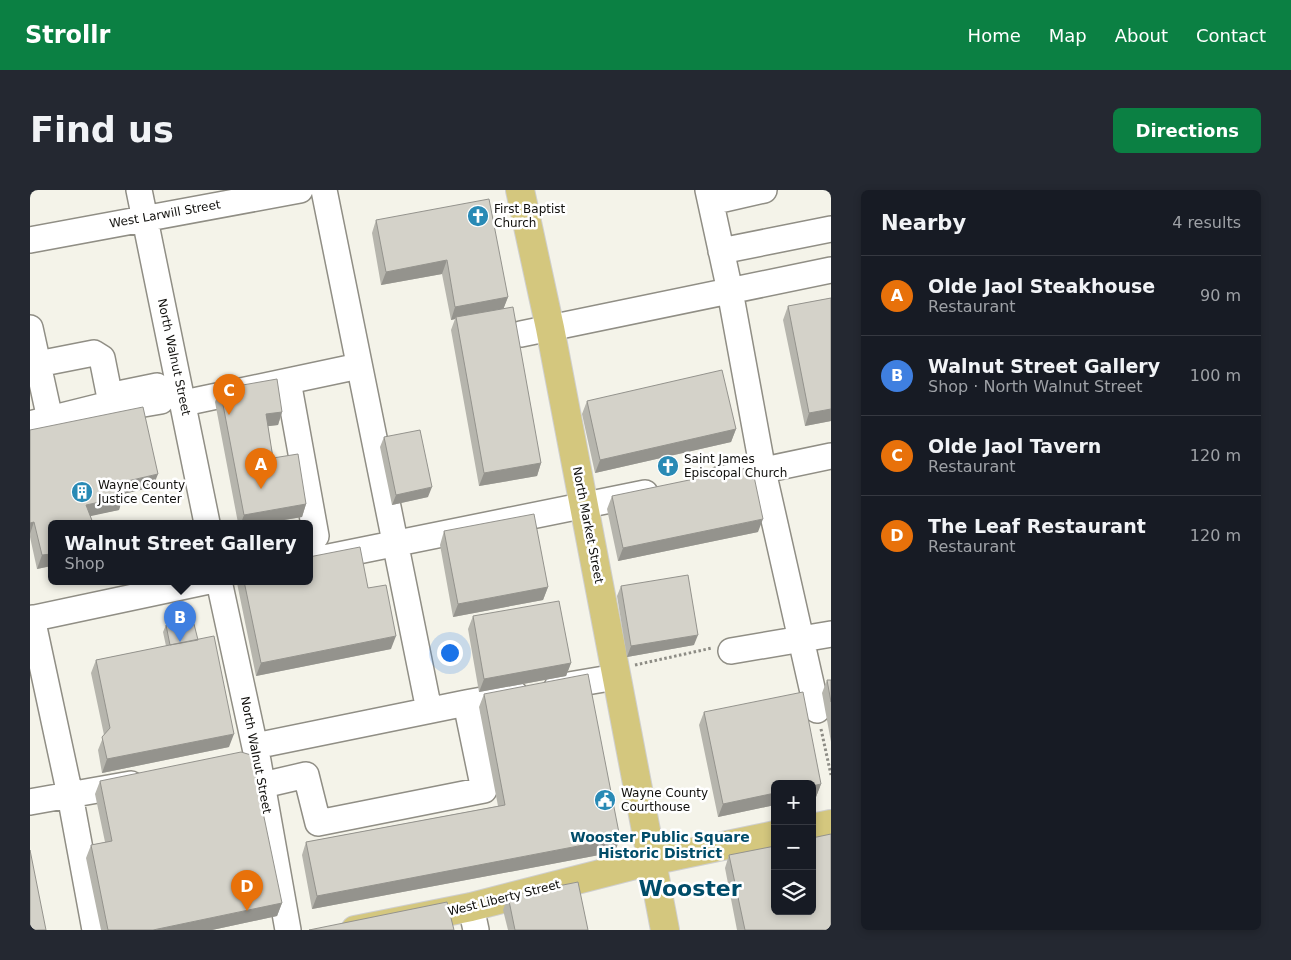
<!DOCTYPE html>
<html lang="en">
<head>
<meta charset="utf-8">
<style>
  body { margin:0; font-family:"DejaVu Sans",sans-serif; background:#242831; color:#f1f3f6 }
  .controls { position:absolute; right:15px; bottom:15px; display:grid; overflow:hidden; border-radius:8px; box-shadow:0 2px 8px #0003 }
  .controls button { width:45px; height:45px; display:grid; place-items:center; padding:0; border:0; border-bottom:1px solid #363941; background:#171b24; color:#f1f3f6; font:25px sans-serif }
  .you { position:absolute; left:419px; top:462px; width:18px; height:18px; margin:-12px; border:4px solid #fff; border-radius:50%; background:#1a73e8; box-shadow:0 0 0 8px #1a73e833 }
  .badge { display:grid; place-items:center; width:32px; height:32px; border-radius:50%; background:#0b8043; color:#fff; font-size:16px; font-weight:700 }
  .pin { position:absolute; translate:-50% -41px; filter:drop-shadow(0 1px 2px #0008) }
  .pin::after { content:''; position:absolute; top:26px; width:18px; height:15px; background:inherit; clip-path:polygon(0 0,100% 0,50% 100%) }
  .popup { position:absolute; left:18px; top:330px; width:265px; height:65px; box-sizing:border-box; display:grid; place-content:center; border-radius:8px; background:#171b24; filter:drop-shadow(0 1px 4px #0005); font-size:16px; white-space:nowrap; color:#9ea1a6 }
  .popup b { font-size:19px; color:#f1f3f6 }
  .popup::after { content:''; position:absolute; left:50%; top:100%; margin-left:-10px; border:10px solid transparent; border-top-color:#171b24 }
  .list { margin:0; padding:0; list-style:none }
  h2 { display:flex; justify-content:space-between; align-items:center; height:65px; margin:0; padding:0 20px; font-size:21px }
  h2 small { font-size:16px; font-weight:400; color:#9ea1a6 }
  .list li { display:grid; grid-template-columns:32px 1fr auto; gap:15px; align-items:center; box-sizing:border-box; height:80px; padding:0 20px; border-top:1px solid #363941 }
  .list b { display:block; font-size:19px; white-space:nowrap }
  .list p { margin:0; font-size:16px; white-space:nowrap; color:#9ea1a6 }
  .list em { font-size:16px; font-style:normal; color:#9ea1a6 }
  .icon { flex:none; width:28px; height:28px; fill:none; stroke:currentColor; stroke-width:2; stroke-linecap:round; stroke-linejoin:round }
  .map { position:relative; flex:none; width:801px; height:740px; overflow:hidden; border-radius:8px }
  header { display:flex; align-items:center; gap:30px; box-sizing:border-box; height:70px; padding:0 25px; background:#0b8043; color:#fff }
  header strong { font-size:24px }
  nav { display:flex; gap:28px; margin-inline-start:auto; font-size:18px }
  .intro { display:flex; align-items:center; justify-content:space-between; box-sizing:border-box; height:120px; padding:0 30px }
  h1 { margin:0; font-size:35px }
  .button { padding:12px 22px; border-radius:8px; background:#0b8043; color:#fff; font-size:18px; font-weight:700 }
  main { display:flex; gap:30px; padding:0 30px }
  aside { flex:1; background:#171b24; border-radius:8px; box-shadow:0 2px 8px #0003 }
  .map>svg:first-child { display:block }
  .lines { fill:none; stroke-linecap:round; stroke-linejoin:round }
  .minor-casing { stroke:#908e85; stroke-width:28 }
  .major-casing { stroke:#cfcfcf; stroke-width:30 }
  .path { stroke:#8d8c85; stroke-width:3; stroke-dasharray:2.5 2.5; stroke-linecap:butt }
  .minor { stroke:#fff; stroke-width:25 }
  .major { stroke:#d4c77e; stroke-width:28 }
  .wall { fill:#b6b5ad }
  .shaded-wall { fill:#94938d }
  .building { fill:#d4d2c9; stroke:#94938d }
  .labels { text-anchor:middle; stroke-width:5; stroke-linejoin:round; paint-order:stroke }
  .poi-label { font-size:12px; fill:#11100d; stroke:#fff; text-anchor:start }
  .street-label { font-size:12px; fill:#11100d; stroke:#fff }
  .neighbourhood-label { font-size:14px; font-weight:bold; fill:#004c69; stroke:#fff }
  .town-label { font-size:22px; font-weight:bold; fill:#004c69; stroke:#fff }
</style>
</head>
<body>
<header>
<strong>Strollr</strong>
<nav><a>Home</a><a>Map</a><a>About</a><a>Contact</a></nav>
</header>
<div class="intro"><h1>Find us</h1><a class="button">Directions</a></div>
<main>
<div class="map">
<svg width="801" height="740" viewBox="0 0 801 740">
  <rect width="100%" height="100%" fill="#f4f3e9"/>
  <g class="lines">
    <g class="minor-casing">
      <path id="minor" d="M109,0L177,333
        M294,0L399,520
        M678,0L700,101L733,281L787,520
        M681,12L734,0
        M0,50L270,0
        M691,61L801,39
        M0,138L20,229
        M491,144L801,80
        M8,174L64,163L72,168L81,213
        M258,191L286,346
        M154,213L329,176
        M0,234L88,212L93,203L127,196L135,203L131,211L96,217L88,212
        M691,289L801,266
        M279,371L615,303
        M189,391L228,571L258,740
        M2,428L40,605L65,740
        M0,429L179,391
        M701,461L801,444
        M527,497L586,487
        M225,556L436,513L485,504
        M233,595L276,585L288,633L454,600L436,513
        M0,612L101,594
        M441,717L446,740"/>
    </g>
    <g class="major-casing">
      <path id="major" d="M490,0L520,138L635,740
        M782,638L801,634
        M325,740L441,717L621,671L745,645"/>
    </g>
    <path class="path" d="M605,475L682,458
      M791,539L801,585"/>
    <use href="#minor" class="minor"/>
    <use href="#major" class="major"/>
  </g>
  <path class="wall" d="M346,30L478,107L473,119L511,273L507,286L449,296L421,140L425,129L421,130L412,84L351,95L342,43Z
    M801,108V231L775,236L753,130L758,116Z
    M190,199L252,222L248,235L238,236L243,268L276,314L272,327L236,333H208L185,212Z
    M557,211L706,239L701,252L565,283L552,224Z
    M0,240L123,297L93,304L89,320L21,333V376L7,379L0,347Z
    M354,247L398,307L362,315L350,257Z
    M582,306L728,342L588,371L577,319Z
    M414,341L518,397L513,410L423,427L410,355Z
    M208,391H279L361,459L226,486L207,393Z
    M591,396L664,455L597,467L587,406Z
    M443,426L541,473L536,486L449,502L438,439Z
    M136,435L153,437L168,450L199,557L72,583L68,560L74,545L61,483L66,470L136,456L133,442Z
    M797,490H801V552L792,503Z
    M454,504L585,662L282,719L272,665L276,652L468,616L449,517Z
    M674,522L791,594L786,607L745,594V615L688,627L669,535Z
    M70,591L252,713L247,726L182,740H71L56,668L61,655L75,652L65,604Z
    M699,665L801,740H707L695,678Z
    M478,706L558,740H478L473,720Z"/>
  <path class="shaded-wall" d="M417,70L412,84L351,95L356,82Z
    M478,107L473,120L426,127L425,129L421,130L425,117Z
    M801,219V231L775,236L779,223Z
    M252,222L248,235L231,237L236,224Z
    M706,239L701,252L565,283L570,270Z
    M511,273L507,286L449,296L454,283Z
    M128,284L123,297L85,306L89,293Z
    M402,297L398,307L362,315L366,305Z
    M93,307L89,320L52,328L56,315Z
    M276,314L272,327L236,333H211L214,325Z
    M733,329L728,342L588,371L593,358Z
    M4,332L0,344V333Z
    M21,364V376L7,379L12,365Z
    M518,397L513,410L423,427L428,414Z
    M668,445L664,455L597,467L601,456Z
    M366,446L361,459L226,486L231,473Z
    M541,473L536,486L449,502L454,489Z
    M204,544L199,557L72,583L77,569Z
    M791,594L786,607L782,608V596Z
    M745,603V615L688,627L693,614Z
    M590,648L585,662L282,719L287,706Z
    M252,713L247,726L182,740H123Z"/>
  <path class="building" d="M459,9L478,107L425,117L417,70L356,82L346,30Z
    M801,108V219L779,223L758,116Z
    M483,117L511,273L454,283L426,127Z
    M692,180L706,239L570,270L557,211Z
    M247,189L252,222L236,224L243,268L268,264L276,314L214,325L190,199Z
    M113,217L128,284L89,293L93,307L56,315L63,333H21V364L12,365L4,332L0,333V240Z
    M390,240L402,297L366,305L354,247Z
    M722,277L733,329L593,358L582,306Z
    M504,324L518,397L428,414L414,341Z
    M330,357L338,398L356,395L366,446L231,473L214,391H279V367Z
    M658,385L668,445L601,456L591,396Z
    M529,411L541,473L454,489L443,426Z
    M152,431L153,437L164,434L168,450L140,455L136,435Z
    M184,446L204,544L77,569L72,547L80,538L66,470Z
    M558,484L590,648L287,706L276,652L475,615L454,504Z
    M797,490H801V512Z
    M773,502L791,594L782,596V594H745V603L693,614L674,522Z
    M211,562L221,565L252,713L123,740H78L61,655L82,651L70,591Z
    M801,644V740H715L699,665L745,656V721H782V648Z
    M0,660L16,740H0Z
    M548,692L558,740H485L478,706Z
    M417,712L424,740H279Z"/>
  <defs>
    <g id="church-disc" transform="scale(1.125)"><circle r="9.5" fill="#298ab5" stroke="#fff"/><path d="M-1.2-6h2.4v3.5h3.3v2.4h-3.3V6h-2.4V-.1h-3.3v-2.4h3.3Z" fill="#fff"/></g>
    <g id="building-disc" transform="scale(1.125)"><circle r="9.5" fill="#298ab5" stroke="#fff"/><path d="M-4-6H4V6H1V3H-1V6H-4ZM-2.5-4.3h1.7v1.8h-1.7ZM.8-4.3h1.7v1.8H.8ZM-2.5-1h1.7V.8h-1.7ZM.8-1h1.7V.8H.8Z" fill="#fff"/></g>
    <g id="civic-disc" transform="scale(1.125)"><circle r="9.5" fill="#298ab5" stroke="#fff"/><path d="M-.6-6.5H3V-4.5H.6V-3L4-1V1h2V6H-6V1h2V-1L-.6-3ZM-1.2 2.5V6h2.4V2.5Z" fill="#fff"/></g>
  </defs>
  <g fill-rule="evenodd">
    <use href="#church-disc" x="448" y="26"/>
    <use href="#church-disc" x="638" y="276"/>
    <use href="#building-disc" x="52" y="302"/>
    <use href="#civic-disc" x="575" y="610"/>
  </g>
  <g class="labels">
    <g class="poi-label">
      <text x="464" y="23">First Baptist<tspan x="464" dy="14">Church</tspan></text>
      <text x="654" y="273">Saint James<tspan x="654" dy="14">Episcopal Church</tspan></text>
      <text x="68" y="299">Wayne County<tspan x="68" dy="14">Justice Center</tspan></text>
      <text x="591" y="607">Wayne County<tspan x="591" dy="14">Courthouse</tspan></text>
    </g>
    <g class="street-label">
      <text transform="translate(135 24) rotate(-10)" y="4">West Larwill Street</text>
      <text transform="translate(144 167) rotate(78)" y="4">North Walnut Street</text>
      <text transform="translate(558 335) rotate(79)" y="4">North Market Street</text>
      <text transform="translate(226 565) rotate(79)" y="4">North Walnut Street</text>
      <text transform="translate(474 708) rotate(-14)" y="4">West Liberty Street</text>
    </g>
    <g class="neighbourhood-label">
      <text x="630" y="652">Wooster Public Square<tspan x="630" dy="16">Historic District</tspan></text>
    </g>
    <g class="town-label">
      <text x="660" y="706">Wooster</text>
    </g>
  </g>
</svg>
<div class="controls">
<button>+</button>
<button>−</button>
<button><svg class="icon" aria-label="layers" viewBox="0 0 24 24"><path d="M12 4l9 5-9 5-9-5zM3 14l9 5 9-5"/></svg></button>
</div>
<div class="you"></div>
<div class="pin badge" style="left:231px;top:299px;background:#e8710a">A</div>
<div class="pin badge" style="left:150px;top:452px;background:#3f7fe0">B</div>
<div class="popup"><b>Walnut Street Gallery</b>Shop</div>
<div class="pin badge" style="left:199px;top:225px;background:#e8710a">C</div>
<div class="pin badge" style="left:217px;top:721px;background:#e8710a">D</div>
</div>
<aside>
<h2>Nearby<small>4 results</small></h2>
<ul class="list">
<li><span class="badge" style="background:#e8710a">A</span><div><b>Olde Jaol Steakhouse</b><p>Restaurant</p></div><em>90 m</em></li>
<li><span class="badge" style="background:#3f7fe0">B</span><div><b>Walnut Street Gallery</b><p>Shop · North Walnut Street</p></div><em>100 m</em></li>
<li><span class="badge" style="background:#e8710a">C</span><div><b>Olde Jaol Tavern</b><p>Restaurant</p></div><em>120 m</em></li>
<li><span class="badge" style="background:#e8710a">D</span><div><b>The Leaf Restaurant</b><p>Restaurant</p></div><em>120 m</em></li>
</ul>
</aside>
</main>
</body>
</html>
